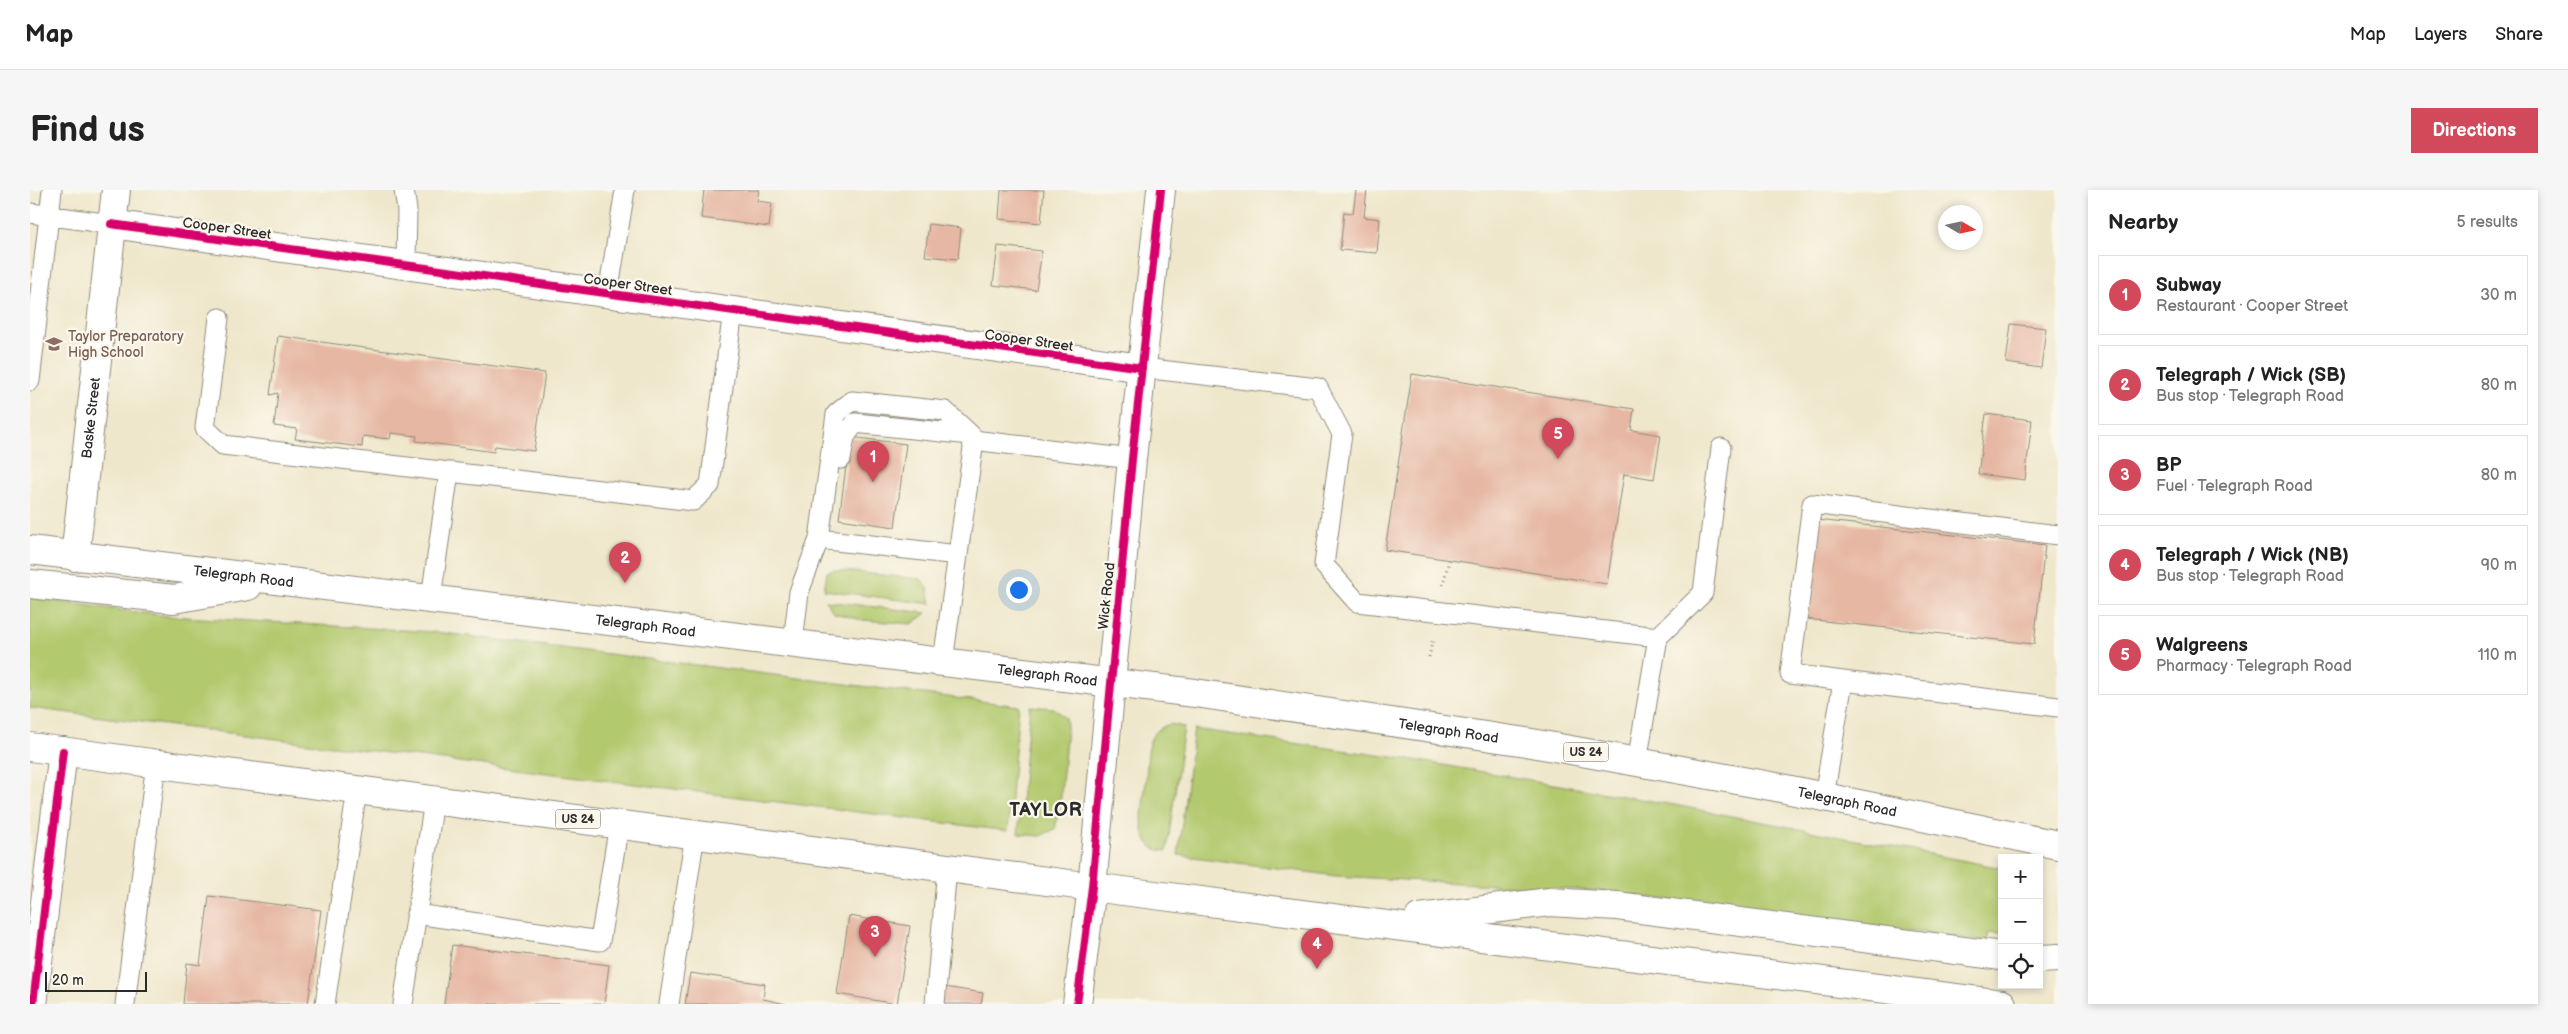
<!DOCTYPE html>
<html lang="en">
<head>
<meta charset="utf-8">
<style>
  body { margin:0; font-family:"Balsamiq Sans",sans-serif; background:#f6f6f6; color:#222 }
  .controls { position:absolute; right:15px; bottom:15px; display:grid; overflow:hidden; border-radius:0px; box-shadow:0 2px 8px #0003 }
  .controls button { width:45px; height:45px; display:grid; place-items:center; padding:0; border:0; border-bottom:1px solid #e0e0e0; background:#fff; color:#222; font:25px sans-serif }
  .compass { position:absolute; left:1908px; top:15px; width:45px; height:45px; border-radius:50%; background:#fff; box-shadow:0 2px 8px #0003; rotate:99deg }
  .scale { position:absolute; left:15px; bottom:12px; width:102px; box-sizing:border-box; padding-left:5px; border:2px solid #2b2b2b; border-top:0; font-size:14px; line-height:18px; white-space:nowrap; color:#2b2b2b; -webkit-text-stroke:4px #fbf7ec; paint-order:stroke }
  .you { position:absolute; left:988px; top:399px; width:18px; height:18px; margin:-12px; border:4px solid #fff; border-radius:50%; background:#1a73e8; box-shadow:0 0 0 8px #1a73e833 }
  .badge { display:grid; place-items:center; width:32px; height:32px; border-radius:50%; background:#d1495b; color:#fff; font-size:16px; font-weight:700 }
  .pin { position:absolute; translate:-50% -41px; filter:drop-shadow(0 1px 2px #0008) }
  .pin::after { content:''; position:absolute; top:26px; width:18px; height:15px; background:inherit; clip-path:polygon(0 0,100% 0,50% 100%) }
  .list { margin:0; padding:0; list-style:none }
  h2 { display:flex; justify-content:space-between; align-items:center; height:65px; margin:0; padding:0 20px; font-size:21px }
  h2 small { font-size:16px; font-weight:400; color:#767676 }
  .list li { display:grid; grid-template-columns:32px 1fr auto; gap:15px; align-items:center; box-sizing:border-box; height:80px; margin:0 10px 10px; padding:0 10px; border:1px solid #e0e0e0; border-radius:0px }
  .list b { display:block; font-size:19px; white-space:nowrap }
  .list p { margin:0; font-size:16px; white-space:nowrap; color:#767676 }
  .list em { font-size:16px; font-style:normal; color:#767676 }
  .icon { flex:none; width:28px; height:28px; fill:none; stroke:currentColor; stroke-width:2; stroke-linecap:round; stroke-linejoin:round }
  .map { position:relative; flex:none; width:2028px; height:814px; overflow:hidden; border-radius:0px }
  header { display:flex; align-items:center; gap:30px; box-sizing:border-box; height:70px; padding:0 25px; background:#fff; border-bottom:1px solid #e0e0e0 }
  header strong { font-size:24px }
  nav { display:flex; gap:28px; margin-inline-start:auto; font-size:18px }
  .intro { display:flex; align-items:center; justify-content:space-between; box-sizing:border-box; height:120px; padding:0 30px }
  h1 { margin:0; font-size:35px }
  .button { padding:12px 22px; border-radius:0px; background:#d1495b; color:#fff; font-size:18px; font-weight:700 }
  main { display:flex; gap:30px; padding:0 30px }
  aside { flex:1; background:#fff; border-radius:0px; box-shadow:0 2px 8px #0003 }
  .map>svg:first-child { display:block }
  .green { fill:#b3c96e; stroke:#6f7a4c }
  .building { fill:#e6b7a3 }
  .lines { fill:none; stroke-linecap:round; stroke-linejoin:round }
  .service-casing { stroke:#8d897b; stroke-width:21 }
  .minor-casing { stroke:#8d897b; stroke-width:30 }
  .tertiary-casing { stroke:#8d897b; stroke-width:30 }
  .primary-casing { stroke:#8d897b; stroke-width:30 }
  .path { stroke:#8d897b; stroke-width:3; stroke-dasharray:1 4; stroke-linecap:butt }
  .service { stroke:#fff; stroke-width:19 }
  .minor { stroke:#fff; stroke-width:28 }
  .tertiary { stroke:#fff; stroke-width:28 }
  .primary { stroke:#fff; stroke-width:28 }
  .cycleway-casing { stroke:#fbf7ec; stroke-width:11 }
  .cycleway { stroke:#d6006c; stroke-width:8 }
  .labels { text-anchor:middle; stroke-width:4.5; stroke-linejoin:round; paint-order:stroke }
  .shield { fill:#fbf7ec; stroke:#696865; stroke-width:1 }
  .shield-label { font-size:12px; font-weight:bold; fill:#2b2b2b }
  .street-label { font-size:14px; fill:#2b2b2b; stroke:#fbf7ec }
  .education-label { font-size:14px; fill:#785e54; stroke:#fbf7ec; text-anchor:start }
  .district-label { font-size:19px; font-weight:bold; letter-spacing:1px; fill:#2b2b2b; stroke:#fbf7ec }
</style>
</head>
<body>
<header>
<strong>Map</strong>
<nav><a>Map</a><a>Layers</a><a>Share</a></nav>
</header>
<div class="intro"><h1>Find us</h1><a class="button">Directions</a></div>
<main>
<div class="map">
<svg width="2028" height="814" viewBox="0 0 2028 814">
  <rect width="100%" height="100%" fill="#fbf7ec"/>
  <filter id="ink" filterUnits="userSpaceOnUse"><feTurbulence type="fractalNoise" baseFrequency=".02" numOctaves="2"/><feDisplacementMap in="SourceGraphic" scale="10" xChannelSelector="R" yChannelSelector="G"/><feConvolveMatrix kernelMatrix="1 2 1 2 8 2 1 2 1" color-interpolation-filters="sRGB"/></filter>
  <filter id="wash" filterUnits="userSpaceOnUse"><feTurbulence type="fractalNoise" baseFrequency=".0096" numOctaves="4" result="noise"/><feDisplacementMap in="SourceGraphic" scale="20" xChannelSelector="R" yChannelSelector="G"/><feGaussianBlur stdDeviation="1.12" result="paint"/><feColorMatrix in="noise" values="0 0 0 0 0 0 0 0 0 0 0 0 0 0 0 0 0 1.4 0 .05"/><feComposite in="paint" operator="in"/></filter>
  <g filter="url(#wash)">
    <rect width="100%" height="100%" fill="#efe7cb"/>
    <path class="green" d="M805,380L891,389L898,398L901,414L794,400L797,382Z
      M0,408L137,426L406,442L989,516L978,641L0,518Z
      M796,411L897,423L882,434L832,430L804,423Z
      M1000,516L1024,518L1036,528L1037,538L1030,616L1025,639L1010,646L988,644Z
      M1140,534L1154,537L1137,661C1101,661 1114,613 1116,590C1117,578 1117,563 1120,551C1123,542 1131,537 1140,534Z
      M1164,539L1390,571L1639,614L1972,678V743H1959L1957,751L1568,701L1306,686L1148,665Z"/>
    <g id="blocks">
      <path class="building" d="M674,0H729L727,11L742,13L739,37L671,28Z
        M971,0H1014L1011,33L969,29Z
        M1326,0H1337L1334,27L1350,29L1347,63L1310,60L1314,22L1323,23Z
        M899,34L931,38L928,69L895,66Z
        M968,56L1012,61L1006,100L963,95Z
        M1981,134L2016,138L2011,178L1976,173Z
        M248,146L515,183L504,261L465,256L464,262L386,251L387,246L361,243L360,249L333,246L332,257L265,249L267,239L244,236L248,203L240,205Z
        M1382,184L1604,219L1601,240L1631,245L1624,289L1594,284L1577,394L1355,360Z
        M1956,224L2002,230L1995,290L1948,284Z
        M820,247L876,254L865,337L809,329Z
        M1787,330L2015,355L2004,454L1776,429Z
        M179,706L291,720L278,814H153L157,773L170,775Z
        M819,726L880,736L867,814L807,804Z
        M422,755L579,775L574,814H414Z
        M660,783L735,794L733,809L756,814H655Z
        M914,797L953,803L951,814H911Z"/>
    </g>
  </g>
  <g filter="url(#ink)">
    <use href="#blocks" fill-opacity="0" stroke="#8d897b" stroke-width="1"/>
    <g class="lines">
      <g class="service-casing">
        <path id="service" d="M374,0L377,20L376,75
          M0,23L81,34
          M578,104L595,0
          M189,128L175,238L193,255L663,311L680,295L703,121
          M1112,178L1288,198L1312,244L1294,375L1327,412L1628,447L1673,403L1691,258
          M0,191L22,0
          M943,250L1102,269
          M811,269L815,247L825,233L941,245
          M789,349L928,365
          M401,408L419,282
          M763,452L769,402L789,349L806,224L822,211L915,221L941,245L943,258L913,471
          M1813,491L1760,484L1782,314L2028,345
          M1607,572L1628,447
          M1794,607L1813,491L2028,517
          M386,724L570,751L589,634
          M95,814L126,573
          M295,814L327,600
          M373,814L404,611
          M639,814L665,644
          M905,814L917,678"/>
      </g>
      <g class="minor-casing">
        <g id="minor">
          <path d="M81,34L1112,178"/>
          <path id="s1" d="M45,367L86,0"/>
          <path d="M3,814L33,561"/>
        </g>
      </g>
      <g class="tertiary-casing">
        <path id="tertiary" d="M1047,814L1062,697L1102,269L1131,0"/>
      </g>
      <g class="primary-casing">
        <g id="primary">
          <path id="s2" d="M0,360L1165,503L1496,552L1746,597L2028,655"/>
          <path d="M0,394L144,409L218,396"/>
          <path d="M0,557L1062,697L1972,814"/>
          <path d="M1389,728L1520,712L1587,716L1972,766"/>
          <path d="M2009,769L2028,768"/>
        </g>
      </g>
      <path class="path" d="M1413,395L1419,370
        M1399,467L1403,448"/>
      <use href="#service" class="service"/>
      <use href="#minor" class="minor"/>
      <use href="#tertiary" class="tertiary"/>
      <use href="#primary" class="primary"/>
      <g class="cycleway-casing">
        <path id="cycleway" d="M81,34L1112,178
          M3,814L33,561
          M1047,814L1062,697L1102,269L1131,0"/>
      </g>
      <use href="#cycleway" class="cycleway"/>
    </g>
  </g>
  <defs>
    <g id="school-bare" transform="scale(1.35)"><path d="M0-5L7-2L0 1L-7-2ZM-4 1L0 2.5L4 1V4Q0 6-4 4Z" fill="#8d6e63" stroke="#fbf7ec" stroke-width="2.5" paint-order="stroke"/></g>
  </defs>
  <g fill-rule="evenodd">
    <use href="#school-bare" x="24" y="154"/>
  </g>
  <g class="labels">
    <g class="shield">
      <rect x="1533.5" y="552.5" width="45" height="19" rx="4"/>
      <rect x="525.5" y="619.5" width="45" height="19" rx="4"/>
    </g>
    <g class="shield-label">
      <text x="1556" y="566">US 24</text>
      <text x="548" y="633">US 24</text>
    </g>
    <g class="street-label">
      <text transform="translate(197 38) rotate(8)" y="5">Cooper Street</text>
      <text transform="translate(598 94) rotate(8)" y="5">Cooper Street</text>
      <text transform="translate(999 150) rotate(8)" y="5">Cooper Street</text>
      <text dy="5" stroke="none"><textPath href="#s1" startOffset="140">Baske Street</textPath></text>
      <text dy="5" stroke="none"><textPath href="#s2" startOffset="215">Telegraph Road</textPath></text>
      <text transform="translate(1076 406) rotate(-84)" y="5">Wick Road</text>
      <text dy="5" stroke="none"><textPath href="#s2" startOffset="620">Telegraph Road</textPath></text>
      <text dy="5" stroke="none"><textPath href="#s2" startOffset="1025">Telegraph Road</textPath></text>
      <text dy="5" stroke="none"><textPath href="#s2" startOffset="1430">Telegraph Road</textPath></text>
      <text dy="5" stroke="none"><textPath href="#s2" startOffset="1835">Telegraph Road</textPath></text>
    </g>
    <g class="education-label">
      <text x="38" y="151">Taylor Preparatory<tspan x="38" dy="16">High School</tspan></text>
    </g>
    <g class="district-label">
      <text x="1016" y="626">TAYLOR</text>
    </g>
  </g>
</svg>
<div class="controls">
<button>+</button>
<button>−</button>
<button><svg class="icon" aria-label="locate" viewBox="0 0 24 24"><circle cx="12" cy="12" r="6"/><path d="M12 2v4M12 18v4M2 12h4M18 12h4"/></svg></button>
</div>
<svg class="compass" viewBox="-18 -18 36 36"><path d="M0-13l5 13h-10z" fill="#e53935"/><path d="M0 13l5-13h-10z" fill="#767676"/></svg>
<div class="scale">20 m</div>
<div class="you"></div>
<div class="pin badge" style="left:843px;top:292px">1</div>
<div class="pin badge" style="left:595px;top:393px">2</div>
<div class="pin badge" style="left:845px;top:767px">3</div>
<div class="pin badge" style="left:1287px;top:779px">4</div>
<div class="pin badge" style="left:1528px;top:269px">5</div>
</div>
<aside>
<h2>Nearby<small>5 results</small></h2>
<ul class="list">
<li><span class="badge">1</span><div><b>Subway</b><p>Restaurant · Cooper Street</p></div><em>30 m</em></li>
<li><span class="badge">2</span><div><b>Telegraph / Wick (SB)</b><p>Bus stop · Telegraph Road</p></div><em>80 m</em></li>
<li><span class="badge">3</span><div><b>BP</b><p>Fuel · Telegraph Road</p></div><em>80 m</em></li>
<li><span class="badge">4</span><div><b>Telegraph / Wick (NB)</b><p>Bus stop · Telegraph Road</p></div><em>90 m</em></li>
<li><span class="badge">5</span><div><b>Walgreens</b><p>Pharmacy · Telegraph Road</p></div><em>110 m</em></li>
</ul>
</aside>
</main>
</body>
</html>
